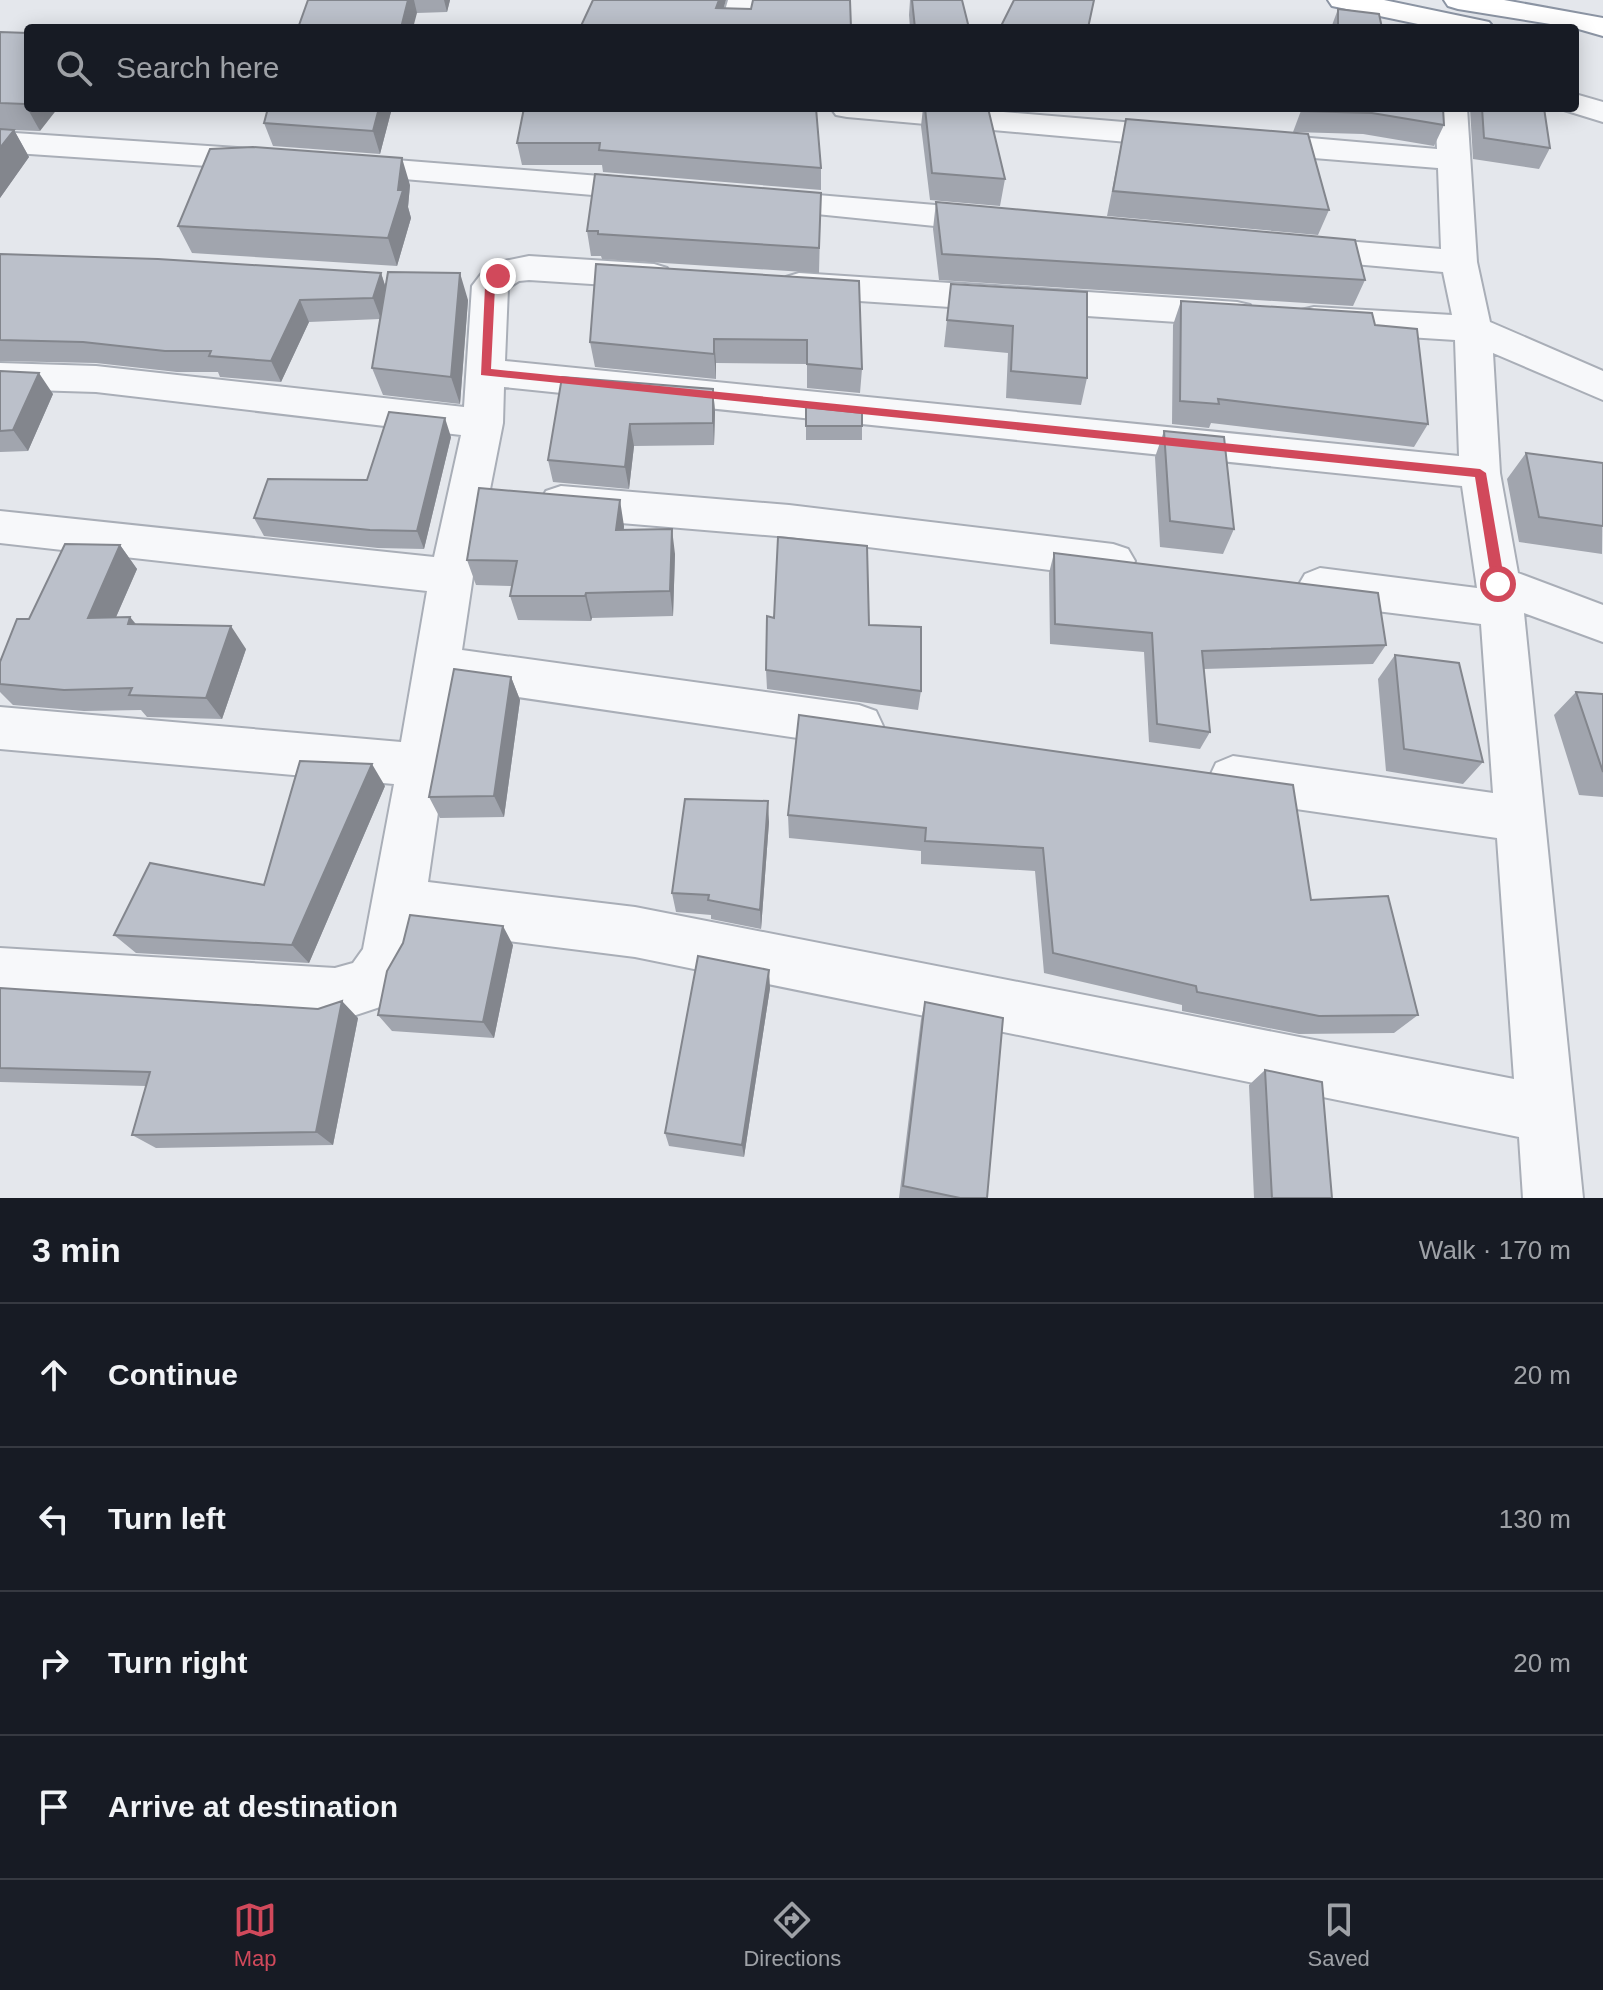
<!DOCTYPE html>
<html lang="en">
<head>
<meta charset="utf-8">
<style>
  body { margin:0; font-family:Helvetica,sans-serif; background:#242831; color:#f1f3f6 }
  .stop { position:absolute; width:24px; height:24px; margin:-18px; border:6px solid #d1495b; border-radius:50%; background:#fff }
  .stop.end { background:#d1495b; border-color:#fff; box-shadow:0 2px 8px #0008 }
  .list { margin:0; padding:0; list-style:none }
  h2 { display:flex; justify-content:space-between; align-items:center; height:104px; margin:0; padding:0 32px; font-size:34px }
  h2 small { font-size:26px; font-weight:400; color:#9ea1a6 }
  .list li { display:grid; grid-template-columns:52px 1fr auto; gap:24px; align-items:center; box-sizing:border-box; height:144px; padding:0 32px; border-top:2px solid #363941 }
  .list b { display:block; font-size:30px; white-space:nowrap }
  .list em { font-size:26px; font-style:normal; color:#9ea1a6 }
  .icon { flex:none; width:44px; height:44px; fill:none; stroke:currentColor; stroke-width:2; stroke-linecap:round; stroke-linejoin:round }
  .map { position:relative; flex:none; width:1603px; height:1198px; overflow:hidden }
  .search { position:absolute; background:#171b24; box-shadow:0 4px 20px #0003; left:24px; right:24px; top:24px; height:88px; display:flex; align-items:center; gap:20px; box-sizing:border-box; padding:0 28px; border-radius:8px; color:#9ea1a6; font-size:30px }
  .sheet { height:680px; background:#171b24 }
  nav { display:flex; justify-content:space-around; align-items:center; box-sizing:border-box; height:112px; border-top:2px solid #363941; background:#171b24; font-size:22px; color:#9ea1a6 }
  nav a { display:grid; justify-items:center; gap:4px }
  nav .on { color:#d1495b }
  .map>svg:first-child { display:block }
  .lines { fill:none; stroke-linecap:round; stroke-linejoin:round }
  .street-casing { stroke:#a9aeb7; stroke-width:4 }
  .highway-casing { stroke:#8b94a3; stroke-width:4 }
  .street { fill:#f7f8fa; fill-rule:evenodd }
  .highway { fill:#fff; fill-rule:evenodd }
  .wall { fill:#a1a5ae }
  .shaded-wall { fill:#83868d }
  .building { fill:#bbc0ca; stroke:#83868d; stroke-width:2 }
  .route { fill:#d1495b }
</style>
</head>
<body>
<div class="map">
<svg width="1603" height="1198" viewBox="0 0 1603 1198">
  <rect width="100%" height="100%" fill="#e4e7ec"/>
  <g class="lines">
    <g class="street-casing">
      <path id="street" d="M728,0H756L750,28H720Z
        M1575,94L1603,102V122L1564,110L1575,108Z
        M831,108H956L1183,127L1194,130L1199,137L1194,144L1183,147L847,117L836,115Z
        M1435,108H1467L1477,262L1490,322L1603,371V400L1493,353L1500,473L1518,573L1603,605V642L1524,613L1583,1198H1523L1519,1137L635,957L420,930L414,960L389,1004L335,1022L0,1002V948L335,968L353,963L363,949L394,784L0,749V707L401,742L427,591L0,543V511L434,557L461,435L96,392L0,389V363L96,366L464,407L472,286L485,269L499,262L529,256L654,264L667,268L672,276L667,284L654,288L529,280L519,281L508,288L505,361L1459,456L1455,340L1314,331L1301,328L1296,319L1301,310L1314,307L1452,315L1443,272L1298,259L1286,256L1281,248L1286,240L1298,237L1441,249L1438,168L1252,153L1241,150L1236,143L1241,136L1252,133L1437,149ZM504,387L1462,486L1477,588L1320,568L1305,574L1298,586L1305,598L1320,604L1481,624L1493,793L1233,756L1216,763L1209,778L1216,793L1233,800L1497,838L1514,1079L635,907L428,882L456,688L859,747L876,741L883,726L876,711L859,705L462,650L473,576L503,423Z
        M0,132L269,150L281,153L285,160L281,167L269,170L0,152Z
        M345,156L651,180L663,183L668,190L663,197L651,200L333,173L329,166L333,159Z
        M760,190L994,210L1006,213L1011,221L1006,229L994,232L748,207L743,200L748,193Z
        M799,273L1237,302L1250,305L1255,314L1250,323L1237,326L799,297L786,293L781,285L786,277Z
        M561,486L789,505L1113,544L1128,549L1135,561L1128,573L1113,578L789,537L561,518L546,513L540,502L546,491Z"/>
    </g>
    <g class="highway-casing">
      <path id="highway" d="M1328,0H1384L1489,22L1494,28H1437L1332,6Z
        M1444,0H1504L1603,18V36L1575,28L1458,9L1448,6Z"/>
    </g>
    <use href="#street" class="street"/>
    <use href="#highway" class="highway"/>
  </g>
  <path class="wall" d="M308,0H450L447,12L417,13Z
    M910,0H962L969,28H910L909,15Z
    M1338,9L1382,28H1331Z
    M0,32L40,131L14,130L29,157L0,198Z
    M392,108L380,154L273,146L264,123Z
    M524,108L821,168V190L603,172L602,165H522L517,143Z
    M923,108H988L1005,179L1000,206L930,200L921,126Z
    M1302,108H1443L1444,125L1434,146L1363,134L1293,132Z
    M1470,108H1544L1550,148L1539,169L1473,159Z
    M1126,119L1329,210L1318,235L1107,216Z
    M410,185L408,207L411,218L397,266L192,253L178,226Z
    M821,193L819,273L602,259L601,256H591L587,231Z
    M936,202L1365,280L1353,306L939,280L933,229Z
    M0,254L381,273L386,288L468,300L460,404L383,395L372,368L380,319L309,322L281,382L220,377L218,372H177L96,363L0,361Z
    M859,281L862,369L860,393L807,388V364L716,363V379L595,367L590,342Z
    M951,284L1087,378L1081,405L1006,398L1008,353L944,347Z
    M1181,301L1375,325L1428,424L1414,447L1211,423L1209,428L1172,424L1173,325Z
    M0,371L53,394L28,451L0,452Z
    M562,377L713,389L715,412L714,445L634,446L629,489L553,482L548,460Z
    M806,407L862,426V440H806Z
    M1164,431L1234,529L1223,554L1160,547L1155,457Z
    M451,437L424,549L378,548L264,536L254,518L367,480Z
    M1526,453L1603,463L1602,554L1519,542L1507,479Z
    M624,526V530L675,554L673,616L592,618L591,621L518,620L510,596L512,586L476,585L467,560Z
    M120,545L137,569L116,617H130L136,624L246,649L222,719L147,717L141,710L84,711L13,705L0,692V662L29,619Z
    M1054,553L1386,645L1373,664L1204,669L1210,732L1200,749L1149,742L1144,652L1050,644L1049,573Z
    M774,618L869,625L921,691L918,710L767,689L766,670Z
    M1395,655L1483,762L1463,784L1386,771L1378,679Z
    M511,677L520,700L504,817L440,818L429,797Z
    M1576,692L1603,694V797L1579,795L1554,715Z
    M799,715L1311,900L1418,1015L1394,1033L1299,1034L1182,1011V1005L1044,973L1035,871L921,864V851L789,838L788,815Z
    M385,786L309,963L136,953L114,935L264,885Z
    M769,822L761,929L711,919V915L676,912L672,893Z
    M403,943L513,945L494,1038L392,1031L378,1015Z
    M0,988L358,1018L333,1145L156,1148L132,1135L146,1086L0,1082Z
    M770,988L744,1157L669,1146L665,1133Z
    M925,1002L987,1198H899L921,1019Z
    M1265,1070L1332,1198H1254L1249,1085Z"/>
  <path class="shaded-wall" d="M408,0H414L417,13L413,28H401Z
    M444,0H450L447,12Z
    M719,0H726L718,28L716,8Z
    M28,100V108H58L40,131L25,104Z
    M379,108H392L380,154L373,131Z
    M14,130L29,157L0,198V148Z
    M402,158L410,185L408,207L411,218L397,266L388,238L398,190Z
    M381,273L388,295L381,319L373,298Z
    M460,273L468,300L460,404L451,377Z
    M300,300L309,322L281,382L271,361Z
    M714,339L716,363V379L714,354Z
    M39,373L53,394L28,451L13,430Z
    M713,389L715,412L714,445L713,423Z
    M445,418L451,437L424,549L417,531Z
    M630,424L634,446L629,489L625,467Z
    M620,500L624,526L621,556L616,530Z
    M672,529L675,554L673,616L670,591Z
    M120,545L137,569L106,640L88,618Z
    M586,593L592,618L591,621L585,596Z
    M130,617L147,639L128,624Z
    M231,626L246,649L222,719L206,698Z
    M511,677L520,700L504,817L494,796Z
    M372,764L385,786L309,963L292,945Z
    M768,801L769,822L761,929L760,910Z
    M503,926L513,945L494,1038L483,1022Z
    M769,970L770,988L744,1157L742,1145Z
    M342,1001L358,1018L333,1145L316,1132Z"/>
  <path class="building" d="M308,0H408L401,28H298Z
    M593,0H719L716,8L751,9L753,0H850L851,28H580Z
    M912,0H962L969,28H915Z
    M1014,0H1094L1088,28H1000Z
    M1338,9L1379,14L1382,28H1338Z
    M0,32L28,33V100L25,104L0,103Z
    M268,108H379L373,131L264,123Z
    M524,108H816L821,168L599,150L600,143H517Z
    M925,108H988L1005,179L932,173Z
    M1302,108H1443L1444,125L1372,113L1301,111Z
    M1482,108H1544L1550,148L1484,138Z
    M1126,119L1308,134L1329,210L1113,191Z
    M0,129L14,130L0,148Z
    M253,147L402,158L398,190H403L388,238L178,226L210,149Z
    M595,174L821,193L819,248L598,234V231H587Z
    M936,202L1355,240L1365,280L942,254Z
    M0,254L158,259L381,273L373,298L300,300L271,361L209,356L211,351H165L83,342L0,340Z
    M596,264L859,281L862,369L807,364V340L714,339V354L590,342Z
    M388,272L460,273L451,377L372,368Z
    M951,284L1087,292V378L1011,371L1013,326L947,320Z
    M1181,301L1372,313L1375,325L1417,329L1428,424L1218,399L1219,404L1180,401Z
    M0,371L39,373L13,430L0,431Z
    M562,377L713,389V423L630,424L625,467L548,460Z
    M806,407L862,413V426H806Z
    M389,412L445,418L417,531L370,530L254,518L268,479L367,480Z
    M1164,431L1224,437L1234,529L1170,521Z
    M1526,453L1603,463V526L1539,517Z
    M479,488L620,500L616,530L672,529L670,591L586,593L585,596H510L517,561L467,560Z
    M778,537L867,546L869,625L921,627V691L766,670L767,616L774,618Z
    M65,544L120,545L88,618L130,617L128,624L231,626L206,698L129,695L132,688L64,690L0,684V662L17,619H29Z
    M1054,553L1378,593L1386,645L1202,651L1210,732L1157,724L1152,633L1055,624Z
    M1395,655L1459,663L1483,762L1404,749Z
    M454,669L511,677L494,796L429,797Z
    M1576,692L1603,694V772Z
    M799,715L1293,785L1311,900L1388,896L1418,1015L1319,1016L1197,992L1196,986L1053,953L1043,848L925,841L926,828L788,815Z
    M300,761L372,764L292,945L114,935L150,863L264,885Z
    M685,799L768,801L760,910L708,900L709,895L672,893Z
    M410,915L503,926L483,1022L378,1015L387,971L403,943Z
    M698,956L769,970L742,1145L665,1133Z
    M0,988L318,1009L342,1001L316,1132L132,1135L150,1072L0,1068Z
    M925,1002L1003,1018L987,1198H960L903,1186Z
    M1265,1070L1322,1082L1332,1198H1272Z"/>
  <path class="route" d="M494,274L503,276L495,287L491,369L1480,469L1486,473L1505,584L1498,589L1492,584L1475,477L481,375L485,286Z"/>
</svg>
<div class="stop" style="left:1498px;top:584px"></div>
<div class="stop end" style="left:498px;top:276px"></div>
<div class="search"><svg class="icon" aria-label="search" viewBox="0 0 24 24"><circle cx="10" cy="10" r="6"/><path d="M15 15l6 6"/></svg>Search here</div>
</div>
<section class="sheet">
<h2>3 min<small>Walk · 170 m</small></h2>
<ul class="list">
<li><svg class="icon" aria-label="ahead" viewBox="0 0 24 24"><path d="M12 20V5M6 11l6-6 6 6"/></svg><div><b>Continue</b></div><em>20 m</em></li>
<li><svg class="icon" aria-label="left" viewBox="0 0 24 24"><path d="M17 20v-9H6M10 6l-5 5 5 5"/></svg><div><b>Turn left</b></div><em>130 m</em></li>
<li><svg class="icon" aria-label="right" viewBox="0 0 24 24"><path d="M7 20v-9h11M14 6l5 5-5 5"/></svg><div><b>Turn right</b></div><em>20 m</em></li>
<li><svg class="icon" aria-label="arrive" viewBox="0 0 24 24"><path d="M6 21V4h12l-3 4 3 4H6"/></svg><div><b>Arrive at destination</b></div></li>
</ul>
</section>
<nav>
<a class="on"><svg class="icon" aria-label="map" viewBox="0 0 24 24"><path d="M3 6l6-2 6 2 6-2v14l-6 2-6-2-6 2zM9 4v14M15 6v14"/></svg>Map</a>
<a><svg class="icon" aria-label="directions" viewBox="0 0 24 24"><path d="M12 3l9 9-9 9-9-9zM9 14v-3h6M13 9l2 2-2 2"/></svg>Directions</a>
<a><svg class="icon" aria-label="saved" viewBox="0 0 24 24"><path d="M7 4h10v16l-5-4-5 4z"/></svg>Saved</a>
</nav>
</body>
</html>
